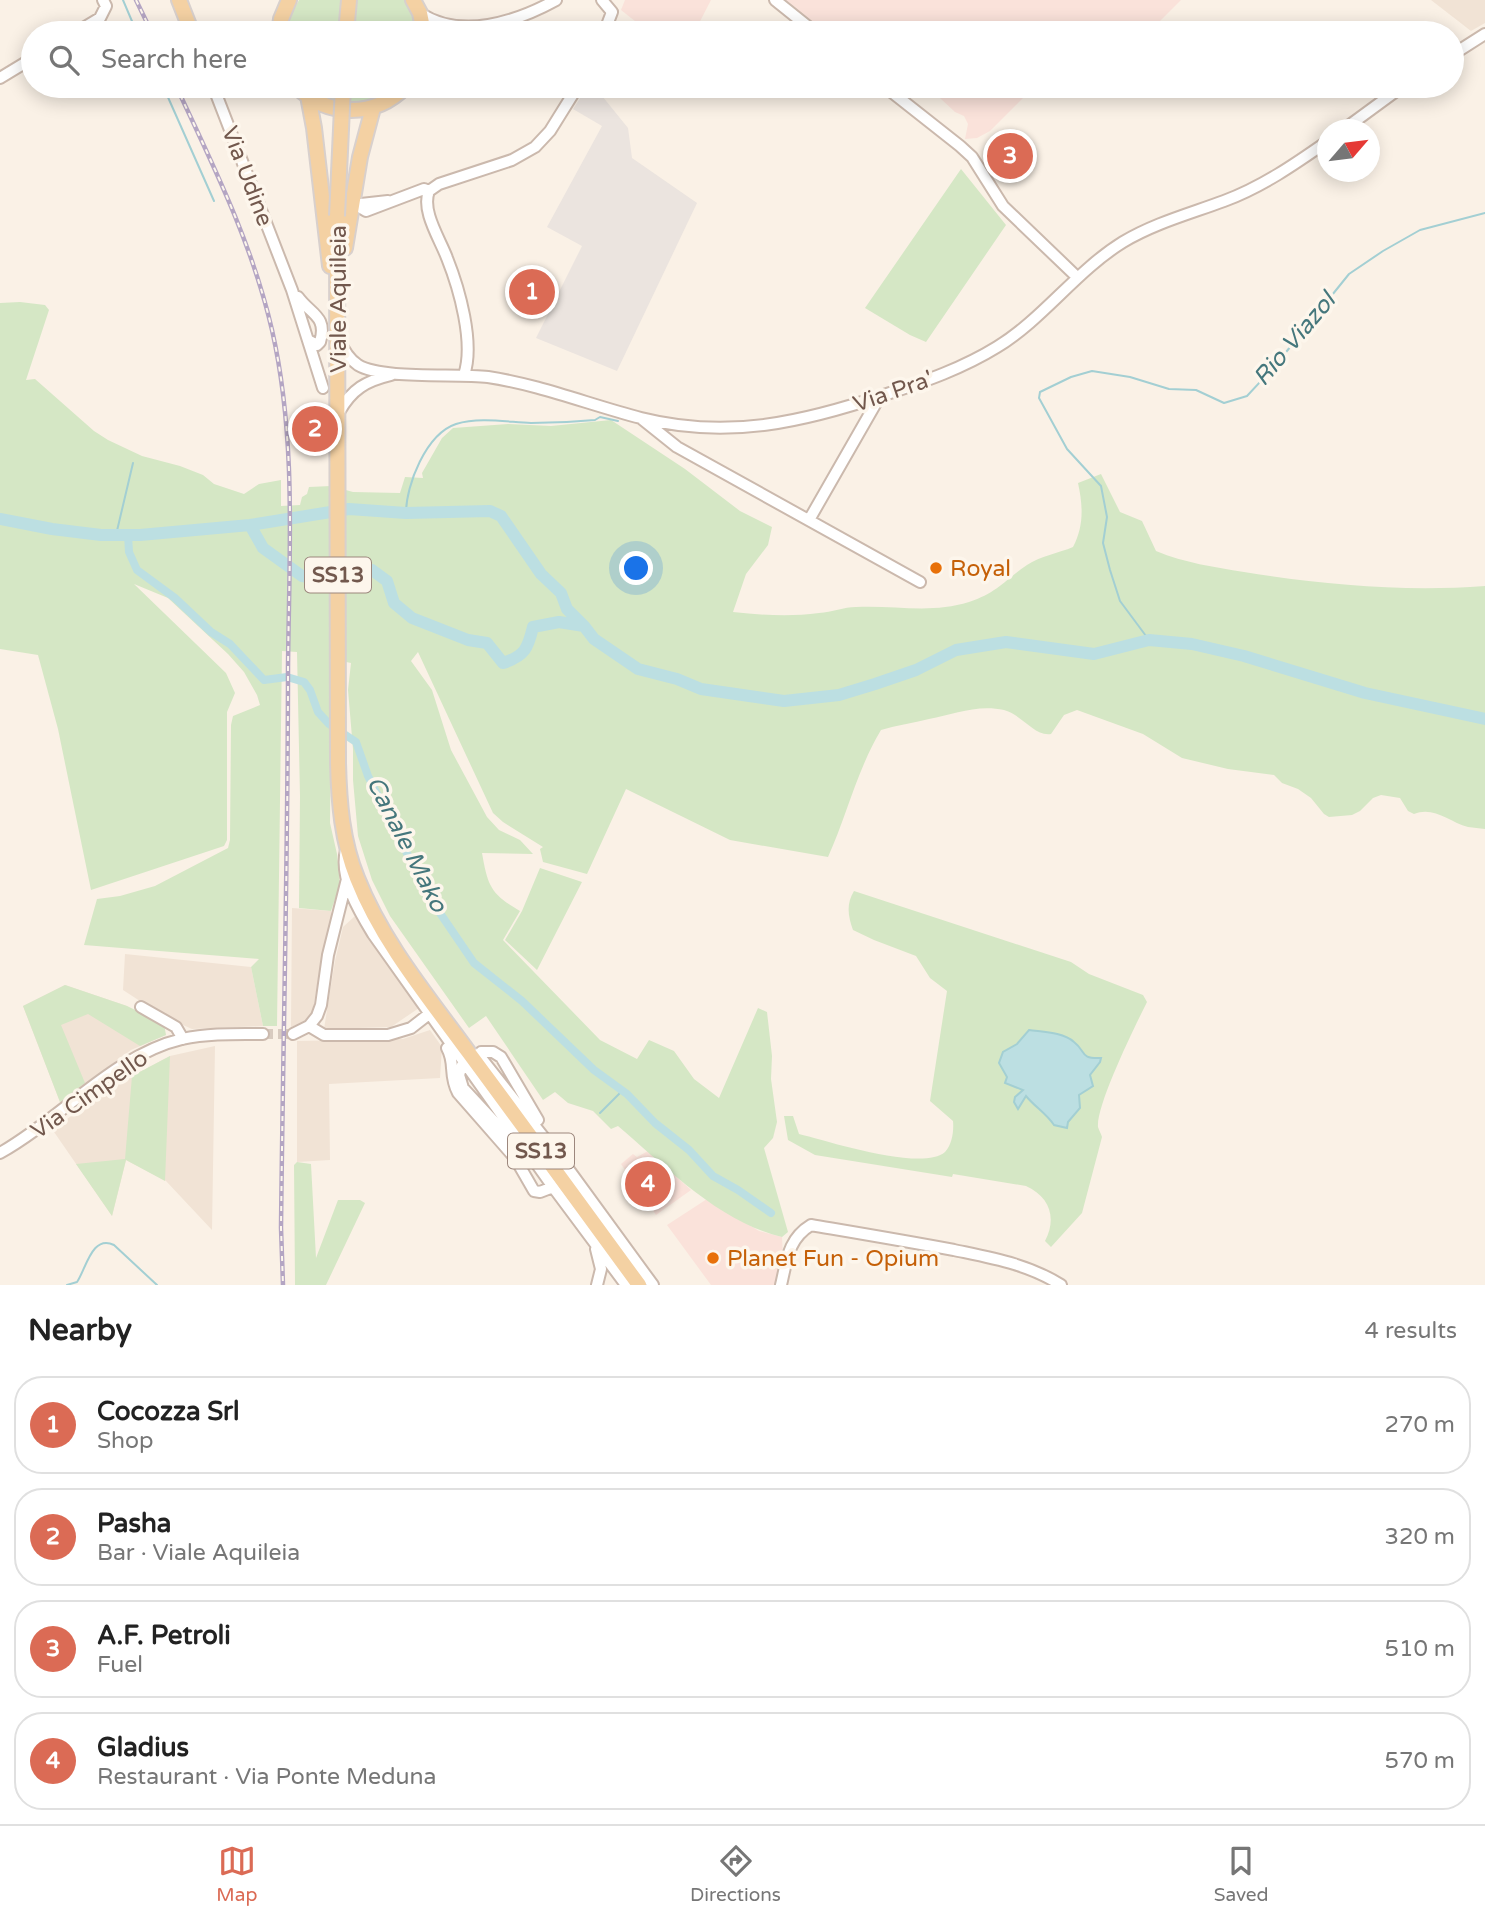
<!DOCTYPE html>
<html lang="en">
<head>
<meta charset="utf-8">
<style>
  body { margin:0; font-family:"Varela Round",sans-serif; background:#f2f2f2; color:#222 }
  .compass { position:absolute; left:1317px; top:119px; width:63px; height:63px; border-radius:50%; background:#fff; box-shadow:0 4px 18px #0003; rotate:62deg }
  .you { position:absolute; left:637px; top:569px; width:24px; height:24px; margin:-18px; border:5px solid #fff; border-radius:50%; background:#1a73e8; box-shadow:0 0 0 10px #1a73e833 }
  .badge { display:grid; place-items:center; width:46px; height:46px; border-radius:50%; background:#db6b55; color:#fff; font-size:23px; font-weight:700 }
  .pin { position:absolute; translate:-50% -50%; border:4px solid #fff; box-shadow:0 2px 7px #0006 }
  .list { margin:0; padding:0; list-style:none }
  h2 { display:flex; justify-content:space-between; align-items:center; height:91px; margin:0; padding:0 28px; font-size:30px }
  h2 small { font-size:23px; font-weight:400; color:#767676 }
  .list li { display:grid; grid-template-columns:46px 1fr auto; gap:21px; align-items:center; box-sizing:border-box; height:98px; margin:0 14px 14px; padding:0 14px; border:2px solid #e0e0e0; border-radius:28px }
  .list b { display:block; font-size:26px; white-space:nowrap }
  .list p { margin:0; font-size:23px; white-space:nowrap; color:#767676 }
  .list em { font-size:23px; font-style:normal; color:#767676 }
  .icon { flex:none; width:38px; height:38px; fill:none; stroke:currentColor; stroke-width:2; stroke-linecap:round; stroke-linejoin:round }
  .map { position:relative; flex:none; width:1485px; height:1285px; overflow:hidden }
  .search { position:absolute; background:#fff; box-shadow:0 4px 18px #0003; left:21px; right:21px; top:21px; height:77px; display:flex; align-items:center; gap:18px; box-sizing:border-box; padding:0 24px; border-radius:38px; color:#767676; font-size:26px }
  .sheet { height:539px; background:#fff }
  nav { display:flex; justify-content:space-around; align-items:center; box-sizing:border-box; height:98px; border-top:2px solid #e0e0e0; background:#fff; font-size:19px; color:#767676 }
  nav a { display:grid; justify-items:center; gap:4px }
  nav .on { color:#db6b55 }
  .map>svg:first-child { display:block }
  .residential { fill:#f1e3d5 }
  .commercial { fill:#fae2da }
  .industrial { fill:#ebe4df }
  .green { fill:#d5e7c5; fill-rule:evenodd }
  .water { fill:#bcdfe2; stroke:#a3cfd3; stroke-width:2 }
  .lines { fill:none; stroke-linecap:round; stroke-linejoin:round }
  .stream { stroke:#a3cfd3; stroke-width:2 }
  .canal { stroke:#bcdfe2; stroke-width:8 }
  .river { stroke:#bcdfe2; stroke-width:12 }
  .minor-tunnel { stroke:#d8cbc0; stroke-width:10; stroke-dasharray:10 5; stroke-linecap:butt }
  .minor-casing { stroke:#cbb9ad; stroke-width:14 }
  .major-casing { stroke:#d8d0cd; stroke-width:18 }
  .minor { stroke:#fff; stroke-width:10 }
  .major { stroke:#f4d1a3; stroke-width:14 }
  .rail-casing { stroke:#b4a5c3; stroke-width:4.5 }
  .rail { stroke:#fdf6ec; stroke-width:2; stroke-dasharray:5; stroke-linecap:butt }
  .major-bridge-casing { stroke:#d8d0cd; stroke-width:18; stroke-linecap:butt }
  .major-bridge { stroke:#f4d1a3; stroke-width:14 }
  .food-dot { fill:#e8710a; stroke:#fdf6ec; stroke-width:2.5 }
  .labels { text-anchor:middle; stroke-width:7; stroke-linejoin:round; paint-order:stroke }
  .shield { fill:#fdf6ec; stroke:#9c877d; stroke-width:2 }
  .shield-label { font-size:21px; font-weight:bold; fill:#72584d }
  .street-label { font-size:23px; fill:#72584d; stroke:#fdf6ec }
  .food-label { font-size:23px; fill:#c56008; stroke:#fdf6ec; text-anchor:start }
  .water-label { font-size:24px; font-style:italic; fill:#45777c; stroke:#fdf6ec }
</style>
</head>
<body>
<div class="map">
<svg width="1485" height="1285" viewBox="0 0 1485 1285">
  <rect width="100%" height="100%" fill="#faf1e6"/>
  <path class="residential" d="M1431,0H1485V23L1471,31Z
    M292,908L331,911V928L320,968L313,1009L307,1021L291,1027Z
    M355,916H357L419,1008L391,1027L324,1029L335,961L343,927Z
    M125,954L251,967L263,1026L192,1029L163,1016L123,990Z
    M65,985L127,1006L166,1035L131,1050L60,1102L23,1006Z
    M430,1030L442,1047L440,1078L329,1084L330,1160L297,1162V1041L403,1039Z
    M215,1046L212,1230L166,1181L126,1160L112,1216L52,1129L125,1080L170,1056Z"/>
  <path class="commercial" d="M625,0H711L694,33H650L621,10Z
    M786,0H1181L1148,33H825Z
    M927,86H1035L990,131L977,138L965,139L968,124L964,116L955,112Z
    M648,1151L691,1190L656,1215L621,1164L633,1154L637,1157Z
    M707,1199L759,1231L782,1237L783,1257L775,1285H711L667,1225Z"/>
  <path class="industrial" d="M588,86H594L628,128L632,158L697,203L617,371L536,338L582,246L547,227L602,126L573,109Z"/>
  <path class="green" d="M299,0H406L414,15L418,33H286L288,21Z
    M306,86H399C373,112 331,108 306,86Z
    M961,169L1006,225L926,342L910,335L865,308Z
    M20,302L45,305L49,310L26,380L35,379L94,431L108,440L142,456L180,466L203,475L214,484L244,494L259,484L281,480V506L300,505L302,497L307,494L309,487L331,486L353,492L400,493L405,477L423,478L422,473L442,438L453,428L508,424L551,426L611,420L685,469L740,511L772,527L768,545L746,574L733,612C761,615 790,617 819,613C832,612 844,607 856,607C895,605 931,614 969,602C997,593 1005,580 1027,565C1040,556 1059,553 1073,547C1084,526 1083,506 1078,483L1101,474L1120,512L1142,521L1156,551C1185,563 1214,567 1244,572C1323,585 1405,592 1485,586V829C1479,828 1474,828 1468,827C1449,822 1434,806 1414,814L1408,811L1400,798L1381,795L1373,798L1360,811L1352,815L1329,817L1324,814L1311,798L1298,789L1282,783L1274,775L1228,769L1182,758L1143,734L1077,710L1064,715L1051,734C1035,737 1021,714 1004,710C978,704 954,714 929,719C913,723 897,725 881,730C857,770 847,815 828,857L730,840L626,789L587,874L543,862L540,849L543,847L503,822L493,813L418,652L411,661L432,690L451,750L487,817L499,830L520,840L533,854L482,853C488,887 491,894 520,911L503,940L600,1040L637,1059L649,1040L674,1051L694,1079L719,1098L758,1008L767,1012L772,1056L771,1079L777,1122L773,1138L764,1148L788,1232L782,1237C719,1222 666,1167 618,1126L611,1129L593,1111L568,1103L555,1092L543,1100L486,1016L469,1028L390,916L372,880L358,836L353,780V749L348,690L351,663L332,659L330,823L337,854L340,884L331,911L299,908L300,796L297,652L282,651L277,1026H263L251,967L259,959L84,945L97,899L120,896L155,886L228,848L230,840L231,725L233,716L260,705L257,695L244,672L228,654L168,598L134,584L226,673L235,693L227,712V840L224,846L91,890L58,729L38,655L0,649V303Z
    M540,868L582,882L537,970L505,940L522,911Z
    M854,891L1071,962L1089,974L1143,995L1147,1002C1136,1024 1096,1105 1098,1127C1099,1130 1101,1134 1102,1137L1082,1213L1051,1247L1045,1241C1057,1218 1050,1197 1026,1186L953,1174L952,1177L815,1155L788,1140L784,1116H793L799,1134C828,1141 922,1172 945,1152C952,1145 954,1131 953,1121L930,1101L947,991L930,978L916,956L874,940L853,930C848,916 846,904 854,891ZM1043,1032C1053,1034 1064,1035 1072,1041C1086,1050 1078,1059 1100,1058V1062L1090,1075L1092,1086L1079,1095V1108L1068,1122L1067,1128L1054,1125C1046,1113 1035,1106 1026,1095L1018,1109L1020,1094L1024,1090L1007,1077Z
    M65,985L127,1006L164,1024L166,1035L140,1046L88,1014L61,1025L85,1083L60,1102L23,1006Z
    M170,1056L165,1181L126,1160L112,1216L76,1164L125,1159L132,1076Z
    M297,1162L311,1164L316,1258L338,1200H360L365,1203L326,1285H295L294,1165Z"/>
  <path class="water" d="M1029,1030C1042,1032 1063,1032 1074,1042C1087,1052 1079,1059 1101,1058L1100,1062L1090,1075L1093,1086L1079,1095L1080,1108L1068,1122L1067,1128L1054,1125C1046,1113 1035,1107 1026,1096L1018,1109L1014,1102L1015,1097L1023,1090L1005,1083L1007,1077L999,1063L1003,1052L1017,1044Z"/>
  <g class="lines">
    <path class="stream" d="M123,0L137,33
      M163,86L214,201
      M406,513C406,485 426,434 456,424C479,417 507,422 531,423C552,423 574,422 595,420L600,417L618,421
      M116,535L133,463
      M1149,640L1120,601L1110,570L1103,543L1107,517L1101,486L1067,449L1039,398L1040,392L1071,377L1092,371L1130,377L1169,389L1196,390L1224,403L1247,396L1274,367L1349,274L1383,251L1420,230L1485,213
      M600,1113L622,1091
      M67,1285L77,1282C86,1269 92,1234 114,1245L157,1285"/>
    <path class="canal" d="M128,535L129,552L137,570L175,598L211,632L230,644L264,680L287,677L304,682L310,690L318,712L329,724L356,742L368,776L429,897L474,963L522,1001L594,1070L627,1094L655,1123L689,1150L713,1176L738,1190L771,1213"/>
    <path class="river" d="M0,519L52,529L101,535H140L250,525L349,509L406,513L490,511L501,516L541,574L561,593L567,609L584,626
      M250,525L263,548L302,576L326,580L372,570L387,581L394,603L412,618L468,640L487,643L503,663C525,656 528,648 533,627L559,622L584,626L594,639L638,669L677,679L701,689L784,701L839,695L875,684L916,670L956,650L1006,642L1094,654L1149,640L1192,644L1244,656L1365,693L1485,719"/>
    <path class="minor-tunnel" d="M263,1034H293"/>
    <g class="minor-casing">
      <path id="minor" d="M602,0L612,12L604,33
        M775,0L816,33
        M420,13C461,40 516,22 556,0
        M75,33L100,18L106,6L103,0
        M1452,55L1485,34
        M0,78L33,58
        M213,86L292,290L323,388
        M884,86L960,146L972,157L1003,206L1077,277
        M1343,130L1403,86
        M388,201L361,204V208L366,211L424,189L429,191
        M298,297C310,314 328,316 320,342L317,345L310,341
        M339,339C343,349 349,359 358,365C383,380 456,373 488,377C541,385 590,405 641,418C728,440 804,422 887,394C926,381 963,368 997,347C1043,319 1076,271 1123,242C1155,223 1189,214 1224,201C1262,187 1295,164 1328,141
        M464,375C475,343 459,288 447,258C440,239 421,211 429,191L439,184L512,160L535,147L550,131L578,86
        M339,412C352,389 366,381 391,375
        M642,419L677,447L920,582
        M809,520L880,396
        M346,850C339,878 359,911 373,934L553,1187L626,1285
        M141,1007L176,1027L183,1039
        M309,1026L324,1035H388L411,1028L429,1014
        M293,1034L309,1026L317,1016L321,1005L328,955L347,879
        M447,1048C456,1064 448,1074 458,1093L515,1158L534,1191L540,1192L553,1187
        M481,1052H493L501,1057L538,1120
        M478,1054L561,1159L653,1285
        M462,1065L459,1075L463,1088L515,1144
        M0,1153C61,1119 114,1055 182,1039C209,1033 236,1034 263,1034
        M596,1249L601,1269L597,1285
        M781,1285C787,1260 788,1239 811,1225C858,1233 906,1241 954,1250C992,1258 1028,1264 1061,1285"/>
    </g>
    <g class="major-casing">
      <path id="major" d="M179,0L192,33
        M413,0L420,13L424,33
        M279,33L281,19L289,0
        M346,33L349,0
        M296,86C328,118 375,118 406,86
        M308,96L314,128L330,266
        M337,216L338,763C339,803 342,841 357,878C382,942 429,998 469,1053C526,1130 583,1208 639,1285
        M345,248L360,157L373,108"/>
    </g>
    <use href="#minor" class="minor"/>
    <use href="#major" class="major"/>
    <g class="rail-casing">
      <path id="rail" d="M136,0L152,33
        M176,86C213,165 252,243 272,330C297,440 289,555 288,667C288,854 283,1041 281,1228L283,1285"/>
    </g>
    <use href="#rail" class="rail"/>
    <g class="major-bridge-casing">
      <path id="major-bridge" d="M337,216L343,86"/>
    </g>
    <use href="#major-bridge" class="major-bridge"/>
  </g>
  <g class="food-dot">
    <circle cx="936" cy="568" r="7"/>
    <circle cx="713" cy="1258" r="7"/>
  </g>
  <g class="labels">
    <g class="shield">
      <rect x="305" y="557.5" width="66" height="35" rx="5"/>
      <rect x="508" y="1133.5" width="66" height="35" rx="5"/>
    </g>
    <g class="shield-label">
      <text x="338" y="582">SS13</text>
      <text x="541" y="1158">SS13</text>
    </g>
    <g class="street-label">
      <text transform="translate(248 176) rotate(69)" y="8">Via Udine</text>
      <text transform="translate(338 299) rotate(-90)" y="8">Viale Aquileia</text>
      <text transform="translate(893 391) rotate(-19)" y="8">Via Pra'</text>
      <text transform="translate(89 1094) rotate(-35)" y="8">Via Cimpello</text>
    </g>
    <g class="food-label">
      <text x="950" y="576">Royal</text>
      <text x="727" y="1266">Planet Fun - Opium</text>
    </g>
    <g class="water-label">
      <text transform="translate(1294 339) rotate(-50)" y="8">Rio Viazol</text>
      <text transform="translate(407 844) rotate(63)" y="8">Canale Mako</text>
    </g>
  </g>
</svg>
<svg class="compass" viewBox="-18 -18 36 36"><path d="M0-13l5 13h-10z" fill="#e53935"/><path d="M0 13l5-13h-10z" fill="#767676"/></svg>
<div class="you"></div>
<div class="pin badge" style="left:532px;top:292px">1</div>
<div class="pin badge" style="left:315px;top:429px">2</div>
<div class="pin badge" style="left:1010px;top:156px">3</div>
<div class="pin badge" style="left:648px;top:1184px">4</div>
<div class="search"><svg class="icon" aria-label="search" viewBox="0 0 24 24"><circle cx="10" cy="10" r="6"/><path d="M15 15l6 6"/></svg>Search here</div>
</div>
<section class="sheet">
<h2>Nearby<small>4 results</small></h2>
<ul class="list">
<li><span class="badge">1</span><div><b>Cocozza Srl</b><p>Shop</p></div><em>270 m</em></li>
<li><span class="badge">2</span><div><b>Pasha</b><p>Bar · Viale Aquileia</p></div><em>320 m</em></li>
<li><span class="badge">3</span><div><b>A.F. Petroli</b><p>Fuel</p></div><em>510 m</em></li>
<li><span class="badge">4</span><div><b>Gladius</b><p>Restaurant · Via Ponte Meduna</p></div><em>570 m</em></li>
</ul>
</section>
<nav>
<a class="on"><svg class="icon" aria-label="map" viewBox="0 0 24 24"><path d="M3 6l6-2 6 2 6-2v14l-6 2-6-2-6 2zM9 4v14M15 6v14"/></svg>Map</a>
<a><svg class="icon" aria-label="directions" viewBox="0 0 24 24"><path d="M12 3l9 9-9 9-9-9zM9 14v-3h6M13 9l2 2-2 2"/></svg>Directions</a>
<a><svg class="icon" aria-label="saved" viewBox="0 0 24 24"><path d="M7 4h10v16l-5-4-5 4z"/></svg>Saved</a>
</nav>
</body>
</html>
